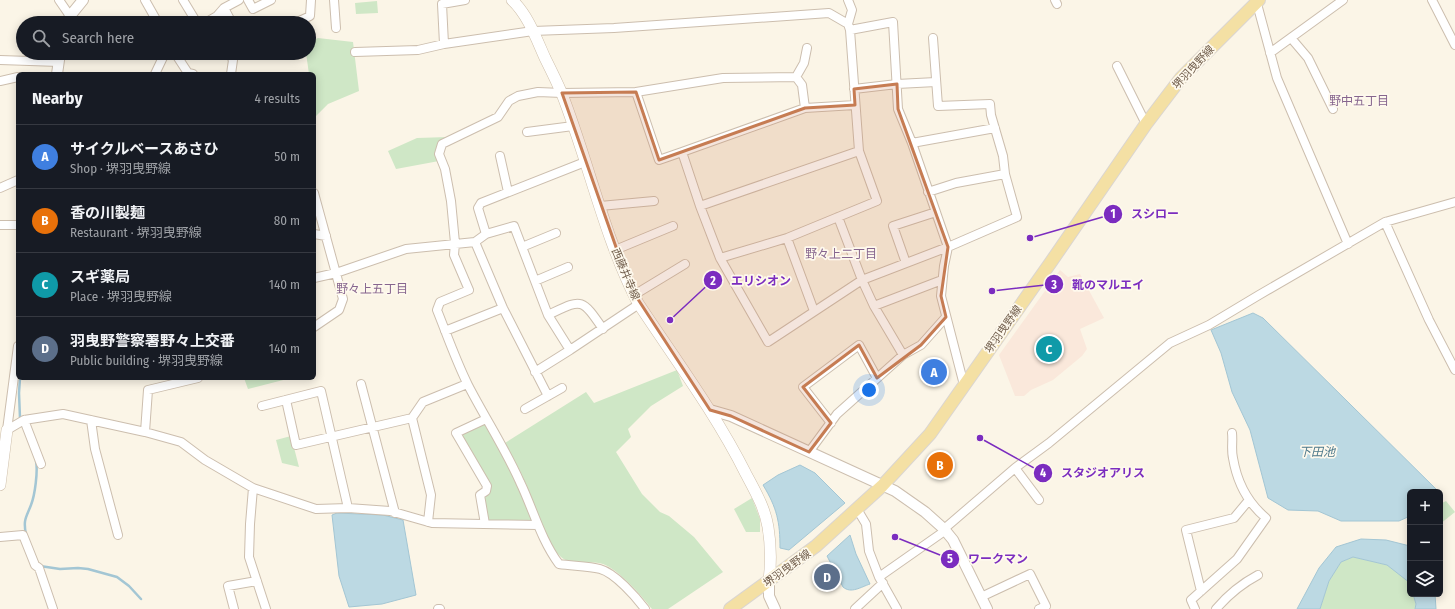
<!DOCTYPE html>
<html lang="en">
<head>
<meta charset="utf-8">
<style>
  body { margin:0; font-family:"Fira Sans Condensed","Noto Sans JP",sans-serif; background:#20242c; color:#f1f3f6 }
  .controls { position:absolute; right:12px; bottom:12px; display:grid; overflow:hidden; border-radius:6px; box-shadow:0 2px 10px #0003 }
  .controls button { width:36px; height:36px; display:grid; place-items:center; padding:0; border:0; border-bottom:1px solid #363941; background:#171b24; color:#f1f3f6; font:20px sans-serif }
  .you { position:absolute; left:869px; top:390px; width:14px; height:14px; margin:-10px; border:3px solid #fff; border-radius:50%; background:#1a73e8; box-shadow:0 0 0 6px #1a73e833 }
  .badge { display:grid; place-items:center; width:26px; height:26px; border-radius:50%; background:#db8355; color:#fff; font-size:13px; font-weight:700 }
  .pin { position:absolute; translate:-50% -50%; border:2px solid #fff; box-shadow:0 1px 4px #0006 }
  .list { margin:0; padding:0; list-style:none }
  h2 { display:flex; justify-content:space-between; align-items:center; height:52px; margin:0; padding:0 16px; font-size:17px }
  h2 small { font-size:13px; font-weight:400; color:#9ea1a6 }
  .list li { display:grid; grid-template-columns:26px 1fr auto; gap:12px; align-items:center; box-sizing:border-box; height:64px; padding:0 16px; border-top:1px solid #363941 }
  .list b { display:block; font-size:15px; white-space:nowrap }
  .list p { margin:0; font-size:13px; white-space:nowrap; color:#9ea1a6 }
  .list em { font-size:13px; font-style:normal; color:#9ea1a6 }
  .icon { flex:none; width:22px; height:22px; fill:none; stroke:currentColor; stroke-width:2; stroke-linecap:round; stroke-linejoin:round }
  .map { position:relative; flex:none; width:1455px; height:609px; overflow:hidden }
  .search { position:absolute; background:#171b24; box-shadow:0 2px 10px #0003; left:16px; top:16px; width:300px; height:44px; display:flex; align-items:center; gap:10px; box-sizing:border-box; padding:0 14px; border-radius:22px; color:#9ea1a6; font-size:15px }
  .panel { position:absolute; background:#171b24; box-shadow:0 2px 10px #0003; left:16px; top:72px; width:300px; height:308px; border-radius:6px }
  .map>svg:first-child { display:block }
  .commercial { fill:#fae8db }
  .green { fill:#cfe7c6 }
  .water { fill:#bcd9e3; stroke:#a3c6d4 }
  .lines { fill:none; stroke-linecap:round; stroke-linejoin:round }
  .stream { stroke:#a3c6d4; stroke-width:2.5 }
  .minor-casing { stroke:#ccbeae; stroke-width:10 }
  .tertiary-casing { stroke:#ccbeae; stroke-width:12 }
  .secondary-casing { stroke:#cebfab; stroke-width:12 }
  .primary-casing { stroke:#dad5d1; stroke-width:14 }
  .minor { stroke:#fff; stroke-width:8 }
  .tertiary { stroke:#fff; stroke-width:10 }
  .secondary { stroke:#fff; stroke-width:11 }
  .primary { stroke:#f4e0a4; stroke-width:12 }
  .marked { fill:#c67c53; fill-opacity:0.2; stroke:#c67c53; stroke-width:3; stroke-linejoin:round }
  .labels { text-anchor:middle; stroke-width:3.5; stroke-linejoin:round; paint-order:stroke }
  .street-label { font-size:11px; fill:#725f4d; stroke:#fef9ed }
  .neighbourhood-label { font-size:12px; fill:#86658e; stroke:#fef9ed }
  .water-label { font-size:12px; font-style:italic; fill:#4c788a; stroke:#fef9ed }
  .leader { fill:none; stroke:#7b2cbf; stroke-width:1.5 }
  .callout-dot { fill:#7b2cbf; stroke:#fef9ed; stroke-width:1.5 }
  .mark-label { font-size:12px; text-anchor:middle; font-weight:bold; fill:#fff }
  .callout-label { font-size:12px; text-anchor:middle; font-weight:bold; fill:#7b2cbf; stroke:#fef9ed; stroke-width:3.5; stroke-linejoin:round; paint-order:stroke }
</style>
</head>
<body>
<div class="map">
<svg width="1455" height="609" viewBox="0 0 1455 609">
  <rect width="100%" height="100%" fill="#fbf5e7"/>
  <path class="commercial" d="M1060,270L1068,277L1080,274L1104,318L1080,329L1087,349L1082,356L1053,380L1031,390L1024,396H1015L999,355Z"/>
  <path class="green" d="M377,1L378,13L356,14L355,3Z
    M318,38L353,42L359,91L328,104L314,118V74H309L306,53H309V42Z
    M448,137L439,161L396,169L388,151L417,138Z
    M677,370L683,386L651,406L628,429L631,437L616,452L642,494L660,512L669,516L694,537L723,572L668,609H652C642,596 618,569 603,564C590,560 573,567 561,557C545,543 535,504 526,484C520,470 512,456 505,443L586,392L594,403Z
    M244,378H291L248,389Z
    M485,423L501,448L534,522L488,521L483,496L488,494L460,434Z
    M291,436L299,467L282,463L276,440Z
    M752,498L760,519V532H746L734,509Z
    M1446,501L1455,512L1440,524V504Z
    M1353,557L1387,565L1410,582V594H1413L1416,604L1415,609H1320L1329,581L1341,562Z"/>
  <path class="water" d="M1253,313L1263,318L1439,492H1410V516L1399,521H1341L1318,511L1288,510L1268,498L1250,430L1232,392L1221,353L1211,330Z
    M800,465L815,473L845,503L789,550L780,548C780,522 777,508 763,485L778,475Z
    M337,513L383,515L403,520L416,595L382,604L349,607L339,576L332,515Z
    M850,535L856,554L870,584C861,587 851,594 843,587L827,556Z
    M1361,539L1386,540L1410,546V583L1387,565L1353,557L1341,562L1329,581L1320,609H1297L1319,568L1336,547Z
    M1413,594H1435L1436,609H1415L1416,604Z"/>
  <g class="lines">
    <path class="stream" d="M20,418L19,393L20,378
      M26,535C23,519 26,518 31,505C35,495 38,471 36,461
      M40,566L60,569L78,568L88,569L117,577L129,586L141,599"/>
    <g class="minor-casing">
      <path id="minor" d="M59,0L70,16
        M145,0L158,23
        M183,0L197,23
        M248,0L253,9L271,0
        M334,0L336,28
        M1055,0L1057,4
        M1256,0L1277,78L1348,244
        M1432,0L1455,45
        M224,8L232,23
        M205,23L217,16L224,8L239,0
        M295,23L310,16L311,0
        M848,24L852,10L848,0
        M850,30L893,22L898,109L912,143L948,247L944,266L941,296L964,385
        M1291,38L1308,58L1333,109
        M444,44L442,4L465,0
        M355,52L418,50L444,44L533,31L614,28L829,13L848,24L850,30L859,151L877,201L787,238L720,258
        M175,53L188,73L193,74
        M229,53L233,60L231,74
        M1270,53L1343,0
        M0,60L59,62
        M1117,66L1146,124
        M155,74L165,53
        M796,77L804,63L807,48
        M0,81L18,77
        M854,89L897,84L936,82
        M636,92L723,78L796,77L802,85L805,108
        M527,132L573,126
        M912,143L995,128
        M682,152L805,108L855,105
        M500,156L508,192
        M0,188L18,180
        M928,192L956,183L1005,174
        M314,193L343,299L339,310L314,327
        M600,206L654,201
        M700,206L859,151
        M838,217L862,280L874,306L903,355L921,345L946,317
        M1385,222L1429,320L1455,370
        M0,225H18
        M314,234L326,236
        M486,234L478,208L481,203L585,162
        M787,238L814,311
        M475,242L503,308L548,396
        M522,247L556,233
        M615,250L673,226
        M906,263L893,226L936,212
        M314,278L336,273L406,249L475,242L486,234L514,226L548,315L570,350
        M535,281L568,267
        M634,295L685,264
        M874,306L942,280
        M548,315C582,299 581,297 603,329
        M445,331L503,308
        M535,372L570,350L639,304
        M361,384L395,513
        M286,400L296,445L412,418
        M262,406L321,391L348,508
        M525,409L562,388
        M24,420L41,464
        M91,420L95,449L118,535
        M831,423L803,387L859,345L877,378
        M7,430L24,420L63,414L145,432L181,442L205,460L253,488L316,509L348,508L390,511L432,523L538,525
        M7,430L18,346
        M145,432L148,390L198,378
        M809,452L837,414L903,355
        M1015,468L1039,500
        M253,488L250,524L249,557L266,609
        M857,509L866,524L869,551L879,577L897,609
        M428,522L431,495L412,418L423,402L467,384
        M485,524L480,495L486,491L487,486L456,433L486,419
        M944,529L1015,468L1049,443L1170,343L1209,325L1259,295L1385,222L1455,202
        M0,537L23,535L35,565L39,568L53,609
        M879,577L946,530
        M1201,591L1186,530L1234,518L1249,500
        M981,597L1030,574L1046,606L1039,609
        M234,609L228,586L257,581
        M438,609H440
        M645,609C636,597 615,573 600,569C588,566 573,566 559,564C541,540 533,509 520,482C505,448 485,418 468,385C456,361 447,335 437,310L440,302L469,290L454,255L455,243L451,201L445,169L439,154L442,144L498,117L509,101L518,96L538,92L562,93L636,92L659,160L682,152L700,206L720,258L768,342L862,280L948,247L1017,217L1005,174L1003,156L991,115L990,104L938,106L933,38
        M855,609L883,583
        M1195,609L1191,600L1237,559L1266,518C1248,503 1237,482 1233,458C1231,450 1233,441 1232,433
        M1216,609C1228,595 1241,584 1258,575"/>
    </g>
    <g class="tertiary-casing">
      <path id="tertiary" d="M67,23L70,16L83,0
        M57,74L60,53
        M710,410L731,416L895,491L925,512L944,529L953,540L987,609
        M769,581V596L775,609"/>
    </g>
    <g class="secondary-casing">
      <path id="secondary" d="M512,0C528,15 536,38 545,58C551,70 557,82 562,94C589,163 604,237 638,303C675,359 716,414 746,474C755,491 765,508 768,527C771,545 771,564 769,581
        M0,485L7,430"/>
    </g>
    <g class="primary-casing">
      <path id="primary" d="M730,609L816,546L882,486L930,434L1051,262L1146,124L1181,78L1259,0"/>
    </g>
    <use href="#minor" class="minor"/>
    <use href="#tertiary" class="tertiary"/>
    <use href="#secondary" class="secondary"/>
    <use href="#primary" class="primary"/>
  </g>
  <path class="marked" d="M897,84L898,109L948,247L941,296L946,317L921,345L877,378L859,345L803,387L831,423L809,452L731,416L710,410L630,287L562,93L636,92L659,160L805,108L855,105L854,89Z"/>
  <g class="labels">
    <g class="street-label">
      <text transform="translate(1193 67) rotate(-47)" y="4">堺羽曳野線</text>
      <text transform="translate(626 274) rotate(67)" y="4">西藤井寺線</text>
      <text transform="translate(1003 329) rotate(-55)" y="4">堺羽曳野線</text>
      <text transform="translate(787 568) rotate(-36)" y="4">堺羽曳野線</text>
    </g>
    <g class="neighbourhood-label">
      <text x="1359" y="105">野中五丁目</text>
      <text x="841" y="258">野々上二丁目</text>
      <text x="372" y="293">野々上五丁目</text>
    </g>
    <g class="water-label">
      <text x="1317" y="456">下田池</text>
    </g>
  </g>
  <path class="leader" d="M1030 238L1113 214M670 320L713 280M992 291L1054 284M980 438L1043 473M895 537L950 559"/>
  <g class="callout-dot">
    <circle cx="1030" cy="238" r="4"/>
    <circle cx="670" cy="320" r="4"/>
    <circle cx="992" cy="291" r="4"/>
    <circle cx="980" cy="438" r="4"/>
    <circle cx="895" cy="537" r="4"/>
    <circle cx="1113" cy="214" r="10"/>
    <circle cx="713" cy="280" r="10"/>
    <circle cx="1054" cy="284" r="10"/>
    <circle cx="1043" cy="473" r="10"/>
    <circle cx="950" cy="559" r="10"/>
  </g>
  <g class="mark-label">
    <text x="1113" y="218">1</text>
    <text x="713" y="285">2</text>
    <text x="1054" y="289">3</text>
    <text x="1043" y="477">4</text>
    <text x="950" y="563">5</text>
  </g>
  <g class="callout-label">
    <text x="1155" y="218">スシロー</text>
    <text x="761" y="285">エリシオン</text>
    <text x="1108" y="289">靴のマルエイ</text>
    <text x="1103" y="477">スタジオアリス</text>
    <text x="998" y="563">ワークマン</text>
  </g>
</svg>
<div class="controls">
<button>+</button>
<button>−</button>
<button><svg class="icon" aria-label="layers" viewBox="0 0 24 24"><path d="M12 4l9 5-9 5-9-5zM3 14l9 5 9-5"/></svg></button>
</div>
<div class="you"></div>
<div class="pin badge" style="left:934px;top:372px;background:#3f7fe0">A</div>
<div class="pin badge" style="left:940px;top:465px;background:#e8710a">B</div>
<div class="pin badge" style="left:1049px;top:349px;background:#0f9aa8">C</div>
<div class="pin badge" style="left:827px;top:577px;background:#5c6f8a">D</div>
<div class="search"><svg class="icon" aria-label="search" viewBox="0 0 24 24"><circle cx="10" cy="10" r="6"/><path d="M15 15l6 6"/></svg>Search here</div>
<section class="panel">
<h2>Nearby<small>4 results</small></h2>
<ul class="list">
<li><span class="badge" style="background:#3f7fe0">A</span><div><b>サイクルベースあさひ</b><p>Shop · 堺羽曳野線</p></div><em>50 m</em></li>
<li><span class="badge" style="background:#e8710a">B</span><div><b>香の川製麺</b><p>Restaurant · 堺羽曳野線</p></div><em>80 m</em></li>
<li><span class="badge" style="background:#0f9aa8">C</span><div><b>スギ薬局</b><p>Place · 堺羽曳野線</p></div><em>140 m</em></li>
<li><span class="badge" style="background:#5c6f8a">D</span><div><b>羽曳野警察署野々上交番</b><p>Public building · 堺羽曳野線</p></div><em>140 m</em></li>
</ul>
</section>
</div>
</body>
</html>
